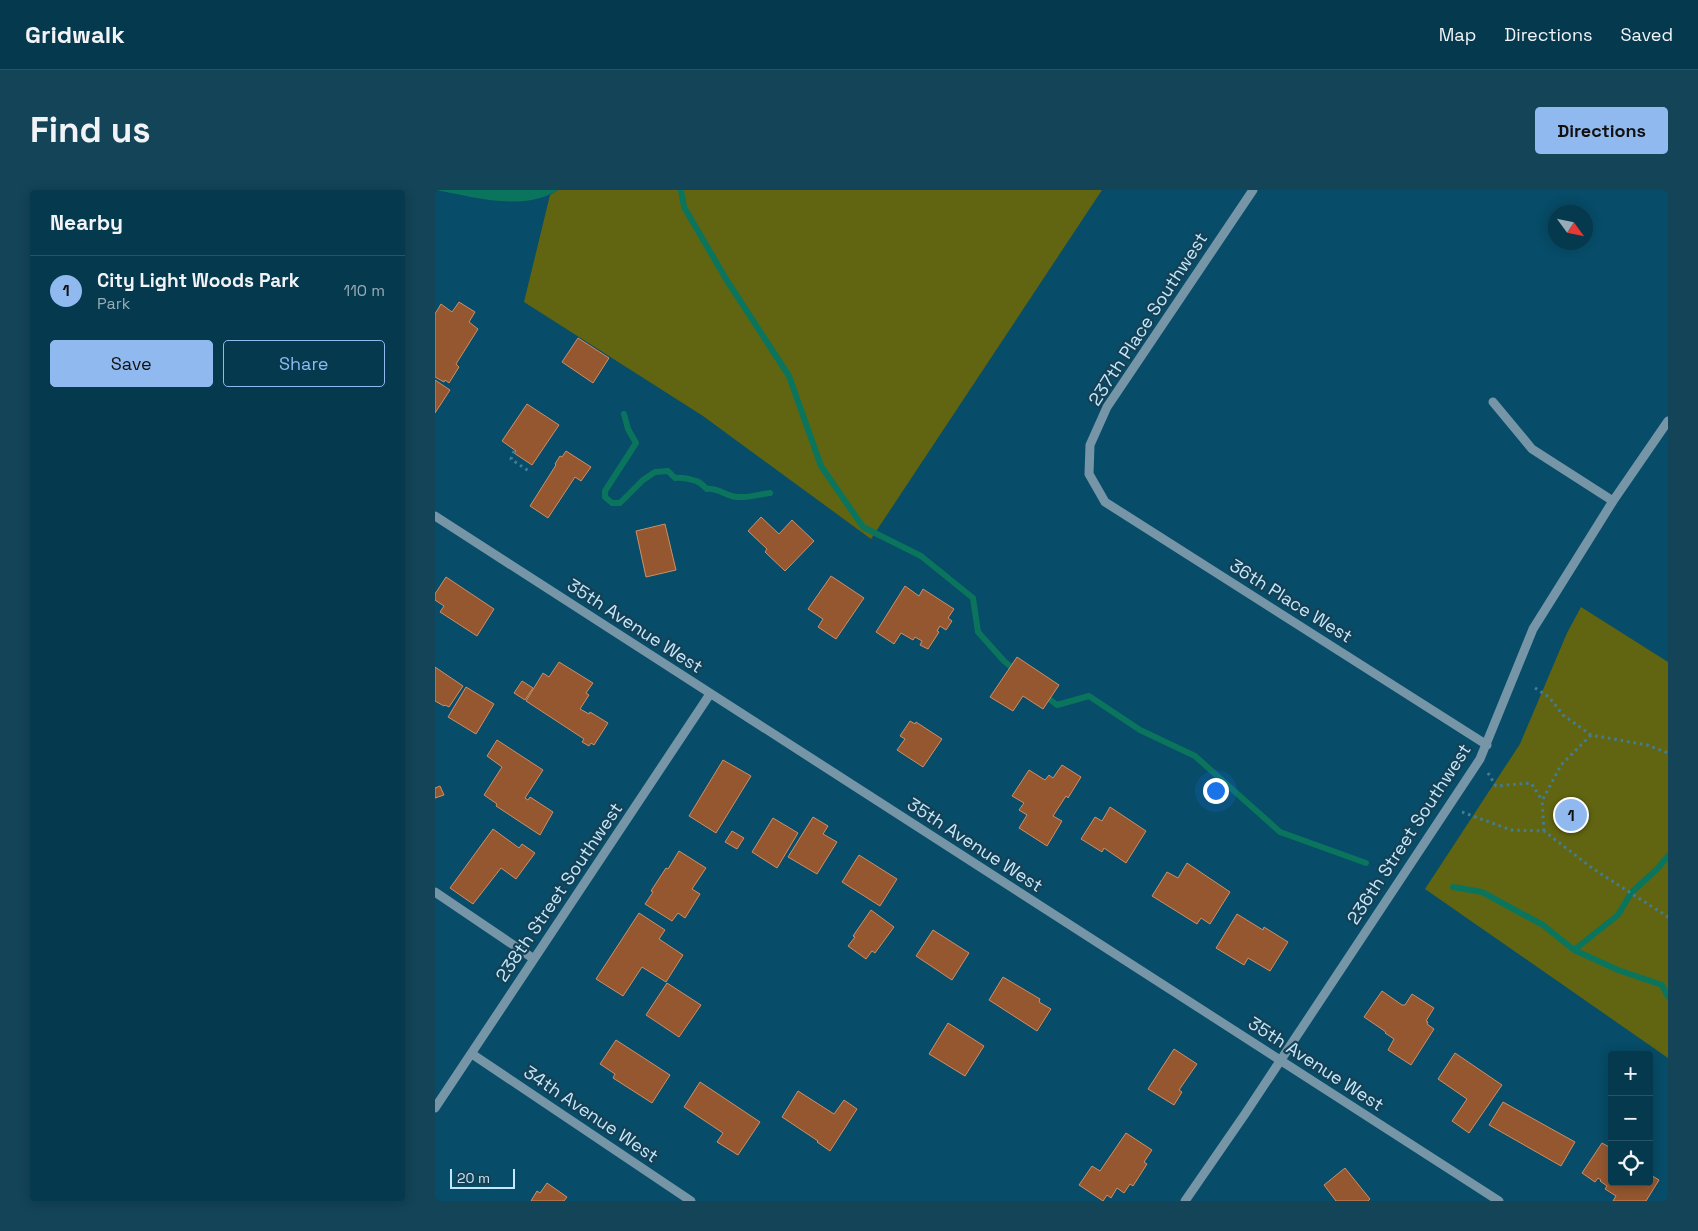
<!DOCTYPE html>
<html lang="en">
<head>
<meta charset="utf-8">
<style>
  body { margin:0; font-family:"Space Grotesk",sans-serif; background:#134458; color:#f1f3f6 }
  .controls { position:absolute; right:15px; bottom:15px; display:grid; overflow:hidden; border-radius:5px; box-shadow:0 2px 12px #0003 }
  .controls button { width:45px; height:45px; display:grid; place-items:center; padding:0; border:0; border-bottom:1px solid #265366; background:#05394e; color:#f1f3f6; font:25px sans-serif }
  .compass { position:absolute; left:1113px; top:15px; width:45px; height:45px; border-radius:50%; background:#05394e; box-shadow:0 2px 12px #0003; rotate:123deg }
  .scale { position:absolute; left:15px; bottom:12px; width:65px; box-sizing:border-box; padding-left:5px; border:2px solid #c3e8fd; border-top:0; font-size:14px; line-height:18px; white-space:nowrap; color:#c3e8fd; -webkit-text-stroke:4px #164054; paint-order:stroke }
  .you { position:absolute; left:780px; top:600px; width:18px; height:18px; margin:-12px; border:4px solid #fff; border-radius:50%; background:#1a73e8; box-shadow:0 0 0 8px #1a73e833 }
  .badge { display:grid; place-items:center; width:32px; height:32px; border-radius:50%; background:#90b9f0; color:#111; font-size:16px; font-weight:700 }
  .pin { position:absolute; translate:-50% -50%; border:2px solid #fff; box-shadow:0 1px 5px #0006 }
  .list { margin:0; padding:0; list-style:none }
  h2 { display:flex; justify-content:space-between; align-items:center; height:65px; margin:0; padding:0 20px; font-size:21px }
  h2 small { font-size:16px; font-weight:400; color:#97acb6 }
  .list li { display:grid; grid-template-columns:32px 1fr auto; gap:15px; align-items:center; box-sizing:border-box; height:70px; padding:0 20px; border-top:1px solid #265366 }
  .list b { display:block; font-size:19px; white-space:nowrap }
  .list p { margin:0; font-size:16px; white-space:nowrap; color:#97acb6 }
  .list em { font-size:16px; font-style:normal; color:#97acb6 }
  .actions { display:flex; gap:10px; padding:15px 20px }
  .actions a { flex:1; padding:11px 0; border:1px solid #90b9f0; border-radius:5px; text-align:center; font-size:18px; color:#90b9f0 }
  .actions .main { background:#90b9f0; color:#111 }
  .icon { flex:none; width:28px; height:28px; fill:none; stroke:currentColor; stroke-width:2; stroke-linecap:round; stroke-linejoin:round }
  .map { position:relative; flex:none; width:1233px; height:1011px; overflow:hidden; border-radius:5px }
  header { display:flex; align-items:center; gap:30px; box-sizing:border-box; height:70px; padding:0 25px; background:#05394e; border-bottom:1px solid #265366 }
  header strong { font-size:24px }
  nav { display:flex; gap:28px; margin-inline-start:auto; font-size:18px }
  .intro { display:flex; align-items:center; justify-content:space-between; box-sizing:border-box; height:120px; padding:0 30px }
  h1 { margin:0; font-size:35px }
  .button { padding:12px 22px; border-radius:5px; background:#90b9f0; color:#111; font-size:18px; font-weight:700 }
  main { display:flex; gap:30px; padding:0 30px }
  aside { flex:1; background:#05394e; border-radius:5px; box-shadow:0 2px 12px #0003 }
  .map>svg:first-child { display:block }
  .green { fill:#616511 }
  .water { fill:#0b745d }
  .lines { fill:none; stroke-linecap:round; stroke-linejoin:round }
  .stream { stroke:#0b745d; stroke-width:6 }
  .building { fill:#945730; stroke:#cf8e66 }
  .path { stroke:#427d97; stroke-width:3; stroke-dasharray:2.5 4; stroke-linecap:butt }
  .minor { stroke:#7695a6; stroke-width:9 }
  .labels { text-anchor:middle; stroke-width:4.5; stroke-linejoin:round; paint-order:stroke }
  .street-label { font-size:18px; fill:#c3e8fd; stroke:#164054 }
</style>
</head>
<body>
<header>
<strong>Gridwalk</strong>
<nav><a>Map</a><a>Directions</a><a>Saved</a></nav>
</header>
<div class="intro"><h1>Find us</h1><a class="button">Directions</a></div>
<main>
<aside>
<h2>Nearby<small></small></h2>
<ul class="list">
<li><span class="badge">1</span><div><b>City Light Woods Park</b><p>Park</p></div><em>110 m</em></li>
</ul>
<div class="actions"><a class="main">Save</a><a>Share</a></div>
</aside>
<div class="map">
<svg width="1233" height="1011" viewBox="0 0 1233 1011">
  <rect width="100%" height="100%" fill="#074c68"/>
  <path class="green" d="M123,0H667L436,349L268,226L89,112L115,5Z
    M1146,417L1233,472V868L990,699L1085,554L1132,443Z"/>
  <path class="water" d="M1,0H123C88,22 39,7 1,0Z"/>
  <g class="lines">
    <path class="stream" d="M246,0L249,17L291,89L354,186L386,276L428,337L486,366L538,408L543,442L569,471L581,481
      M189,224L193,239L201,253L170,301V307L177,313H185L208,290L220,282L233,281L240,288C247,287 255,289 261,291C266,292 268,296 272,299C282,297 292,307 303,307C313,308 325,304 335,303
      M608,504L622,515L654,506L705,540L760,566L845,642L931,673
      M1018,697L1047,702L1108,735L1139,760L1183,780L1227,795L1233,807
      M1139,760L1183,725L1196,703L1222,679L1233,666"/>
  </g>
  <path class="building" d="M24,112L40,122L34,132L43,139L21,174L24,177L14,193L10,190L9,192L0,187V124L6,114L17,122Z
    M143,148L174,168L158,193L127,172Z
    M0,190L15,200L0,223Z
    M92,214L124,235L97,275L79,263L81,261L67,251Z
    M131,261L156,277L146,291L140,287L113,328L95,316L121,275L120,274L125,266L127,267Z
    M326,327L344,344L357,330L379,351L350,381L330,362L332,359L313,341Z
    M230,334L241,380L211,387L201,341Z
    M396,386L429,408L401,449L383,437L388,429L373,419Z
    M11,387L59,419L42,446L5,422L9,416L0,410V404Z
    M470,396L484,406L488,399L519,419L513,428L517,431L511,440L505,436L502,441L504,442L493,459L485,455L487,451L480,447L478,450L466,443L459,454L441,442Z
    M582,467L624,495L608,519L588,506L578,521L555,507Z
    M124,472L158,493L151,503L154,505L145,519L154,524L155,522L173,533L159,555L156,553L154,556L147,552L149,549L91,511L108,483L114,487Z
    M0,477L28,496L14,517L10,515L9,516L0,511Z
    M87,491L98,498L90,510L79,503Z
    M31,497L59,514L41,544L13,527Z
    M475,531L480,534L481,532L507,549L488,577L462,560L470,549L465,546Z
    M62,550L108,580L90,608L93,610L95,607L118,622L105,645L61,616L62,614L49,605L67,577L52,566Z
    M288,570L316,586L281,643L254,626Z
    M627,575L646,587L633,608L631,606L618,626L627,631L612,656L584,638L592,625L584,620L589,613L577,606L594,580L610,590L614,585L618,588Z
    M5,596L9,605L0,608V598Z
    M675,617L711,641L691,673L669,658L667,662L646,649L660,627L667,631Z
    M378,627L393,636L388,644L402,652L382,684L353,667Z
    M338,628L363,643L342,678L317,662Z
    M58,639L84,658L87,654L100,663L81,689L66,678L38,714L15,698Z
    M297,641L309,648L302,659L290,652Z
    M244,661L271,678L257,699L265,704L250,728L243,723L237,731L210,714L218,702L216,701L231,678L233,679Z
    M424,665L462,689L445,716L407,692Z
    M752,673L795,702L775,734L766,728L762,734L717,706L732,682L743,688Z
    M436,720L459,737L440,763L437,761L431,769L413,756L420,747L418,746Z
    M204,723L230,740L224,749L248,765L231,792L207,777L188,806L161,789Z
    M802,724L828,740L829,737L853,752L835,781L813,768L809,775L781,758Z
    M498,740L534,763L517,790L481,766Z
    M568,787L605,809L604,812L616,819L602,841L554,810Z
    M232,793L266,815L244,847L211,825Z
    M947,801L967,815H970L977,804L999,818L991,831L993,832L992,834L999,839L976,875L953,860L959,849L950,843L951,842L929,827Z
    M513,833L549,856L530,886L494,864Z
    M181,850L235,885L217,913L178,888L180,884L165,874Z
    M739,859L762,874L744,900L747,902L739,915L713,899Z
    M1020,863L1067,895L1034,943L1017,931L1032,909L1003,889Z
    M265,892L325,932L303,965L282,952L288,943L249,917Z
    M363,901L399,924L409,910L422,919L395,961L382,952L383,951L347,927Z
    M1068,912L1140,952L1126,976L1054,935Z
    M691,943L717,960L709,972L712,974L698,996L695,994L689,1003L682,998L676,1008L672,1005L668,1011L644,995L657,976L665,981Z
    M1167,953L1176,958L1177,956V992H1214V984L1224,990L1211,1011H1178L1181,1006L1170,999L1172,996L1165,991L1166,990L1163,988L1160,992L1147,983Z
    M910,978L935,1009L933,1011H901L889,995Z
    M112,993L132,1007L129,1011H96L102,1001L105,1003Z"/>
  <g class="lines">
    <path class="path" d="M79,261L76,269L95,282
      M1100,498L1114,507L1128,525L1156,545L1212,555L1233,563
      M1053,583L1061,596L1096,593L1107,610
      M1027,622L1076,640L1109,641L1157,678L1233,727
      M1109,641L1107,611L1126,575L1156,545"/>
    <path class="minor" d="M818,0L672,217L655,255L654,284L670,312L1052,555
      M1058,212L1097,259L1178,311
      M0,326L1064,1011
      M0,702L99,769
      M37,864L256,1011
      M0,918L275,504
      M750,1011L810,924L1045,569L1098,439L1178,311L1233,231"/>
  </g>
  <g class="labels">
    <g class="street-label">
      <text transform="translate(713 129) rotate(-57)" y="6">237th Place Southwest</text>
      <text transform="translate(856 411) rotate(32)" y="6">36th Place West</text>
      <text transform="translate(200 436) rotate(33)" y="6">35th Avenue West</text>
      <text transform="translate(974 644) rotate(-57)" y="6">236th Street Southwest</text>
      <text transform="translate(540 655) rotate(33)" y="6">35th Avenue West</text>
      <text transform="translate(124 702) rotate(-56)" y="6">238th Street Southwest</text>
      <text transform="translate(881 874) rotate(33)" y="6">35th Avenue West</text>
      <text transform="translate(156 924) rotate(34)" y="6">34th Avenue West</text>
    </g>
  </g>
</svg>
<div class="controls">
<button>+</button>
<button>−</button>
<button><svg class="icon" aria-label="locate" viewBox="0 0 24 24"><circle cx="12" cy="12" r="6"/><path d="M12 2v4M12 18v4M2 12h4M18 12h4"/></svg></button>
</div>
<svg class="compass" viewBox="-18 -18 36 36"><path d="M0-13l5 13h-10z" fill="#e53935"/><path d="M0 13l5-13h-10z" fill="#97acb6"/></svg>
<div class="scale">20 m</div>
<div class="you"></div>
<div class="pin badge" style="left:1136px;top:625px">1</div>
</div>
</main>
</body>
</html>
